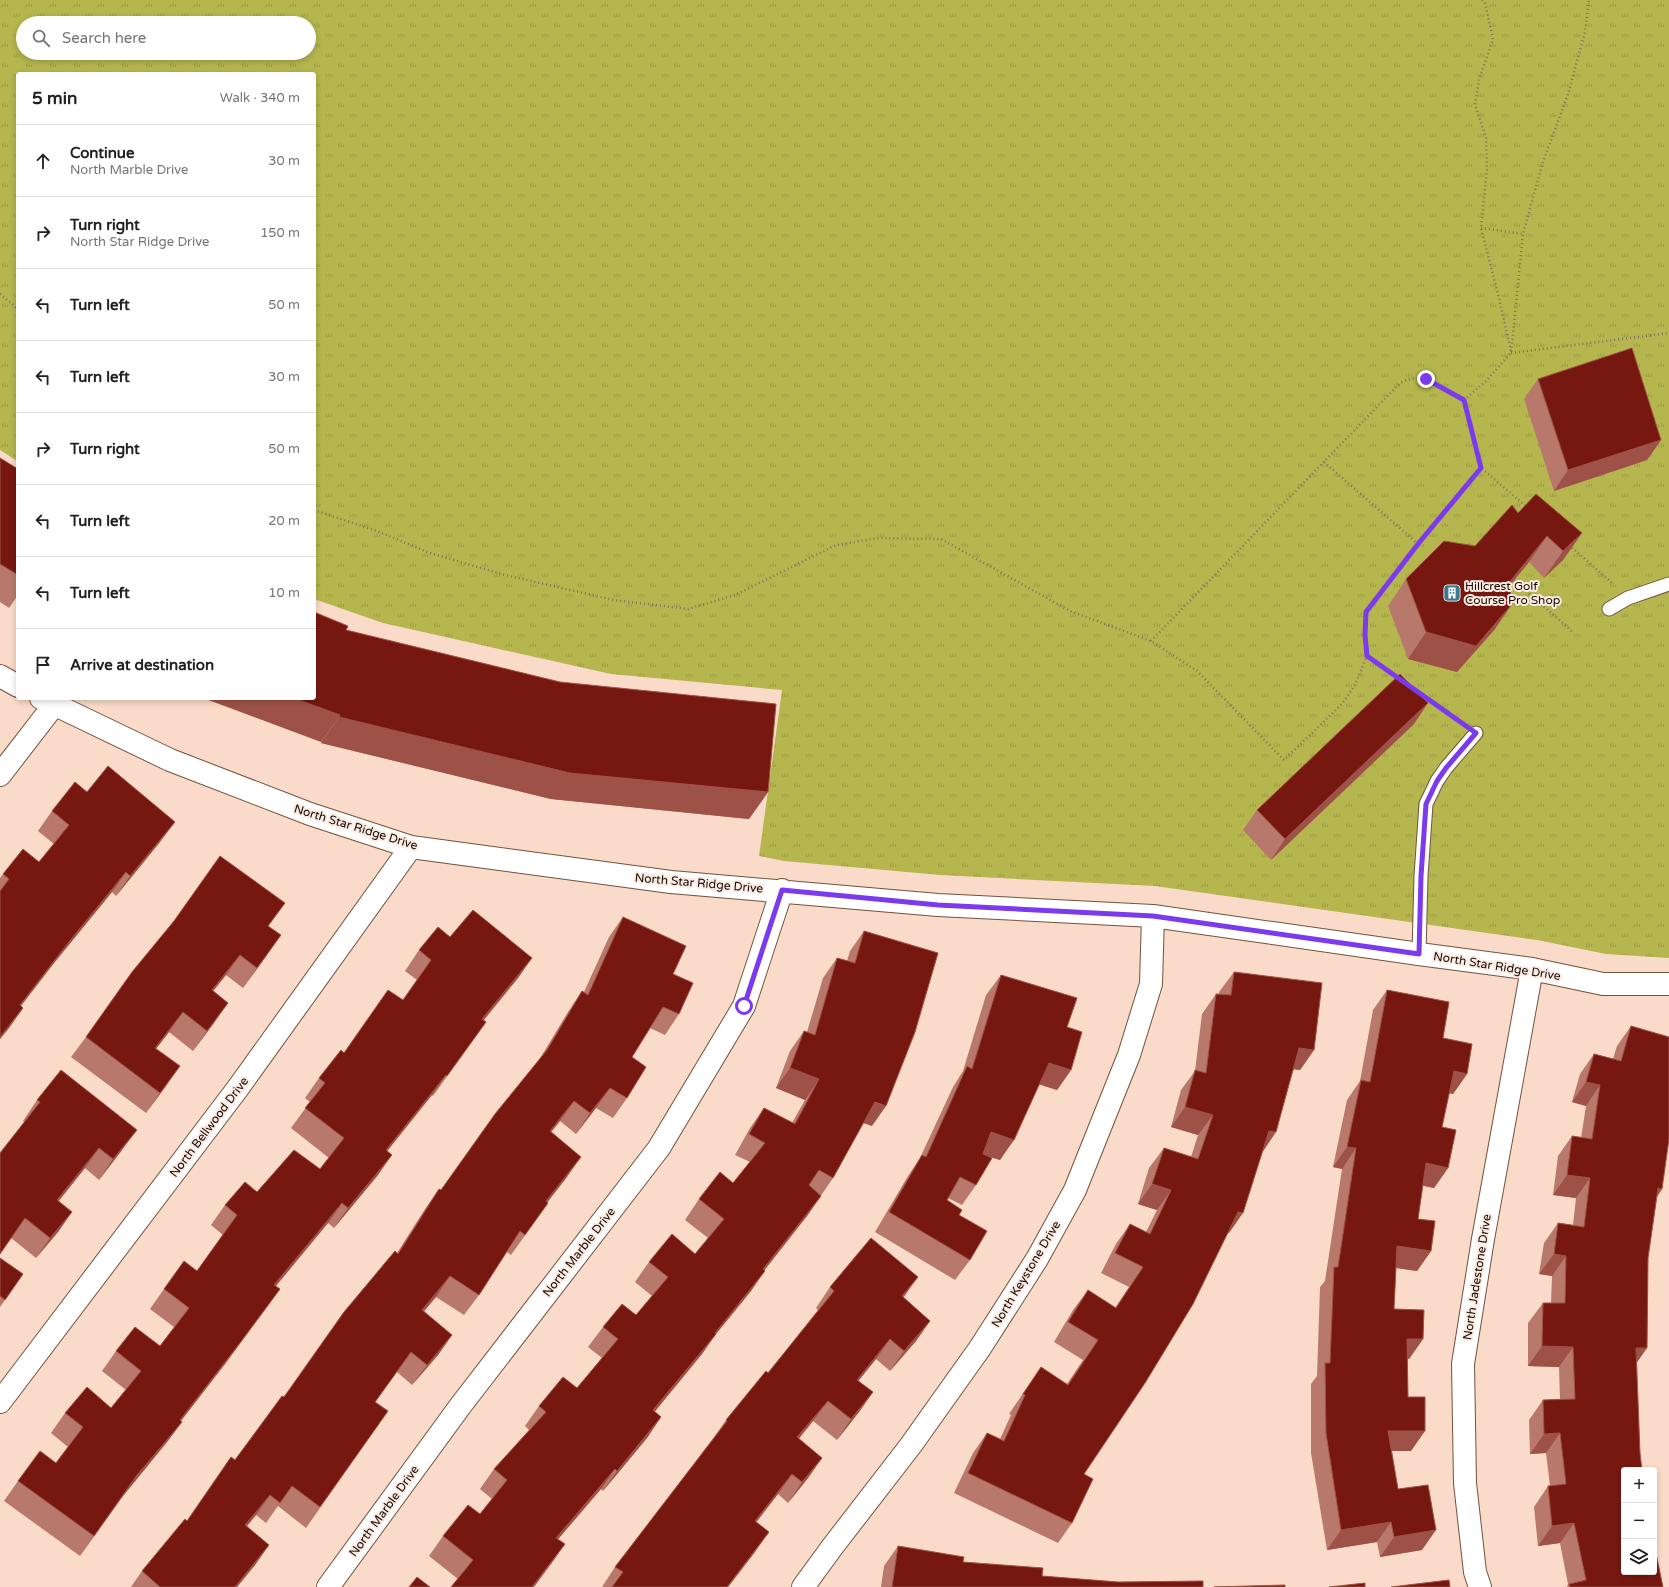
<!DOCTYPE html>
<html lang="en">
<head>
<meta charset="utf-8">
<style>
  body { margin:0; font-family:"Varela Round",sans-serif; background:#f2f2f2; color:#202124 }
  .controls { position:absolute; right:12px; bottom:12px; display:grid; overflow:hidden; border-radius:4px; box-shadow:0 2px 6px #0003 }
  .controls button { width:36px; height:36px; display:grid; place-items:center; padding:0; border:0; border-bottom:1px solid #e0e0e0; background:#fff; color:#202124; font:20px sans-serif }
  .stop { position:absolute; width:12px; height:12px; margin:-9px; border:3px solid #7c3aed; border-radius:50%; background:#fff }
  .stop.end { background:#7c3aed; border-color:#fff; box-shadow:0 1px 4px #0008 }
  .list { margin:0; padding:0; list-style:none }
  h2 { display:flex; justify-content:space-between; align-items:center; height:52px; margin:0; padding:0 16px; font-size:17px }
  h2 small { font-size:13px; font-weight:400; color:#757577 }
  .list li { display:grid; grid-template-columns:26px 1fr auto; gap:12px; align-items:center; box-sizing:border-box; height:72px; padding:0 16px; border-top:1px solid #e0e0e0 }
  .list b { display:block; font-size:15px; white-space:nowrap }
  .list p { margin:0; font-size:13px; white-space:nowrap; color:#757577 }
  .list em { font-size:13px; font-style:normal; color:#757577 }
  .icon { flex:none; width:22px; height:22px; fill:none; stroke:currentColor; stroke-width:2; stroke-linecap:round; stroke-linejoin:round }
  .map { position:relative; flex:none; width:1669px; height:1587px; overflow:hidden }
  .search { position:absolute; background:#fff; box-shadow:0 2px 6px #0003; left:16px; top:16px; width:300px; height:44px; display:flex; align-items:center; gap:10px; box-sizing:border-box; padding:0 14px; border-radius:22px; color:#757577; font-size:15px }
  .panel { position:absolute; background:#fff; box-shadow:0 2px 6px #0003; left:16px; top:72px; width:300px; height:628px; border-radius:4px }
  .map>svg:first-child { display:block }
  .grass { fill:url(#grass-tufts); fill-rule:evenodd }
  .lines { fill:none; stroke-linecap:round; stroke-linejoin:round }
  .lane-casing { stroke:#73513f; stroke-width:15 }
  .street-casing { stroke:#73513f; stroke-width:24 }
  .secondary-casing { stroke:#73513f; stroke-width:24 }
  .path { stroke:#846e63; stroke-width:2.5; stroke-dasharray:1 3; stroke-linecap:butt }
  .lane { stroke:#fff; stroke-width:13 }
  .street { stroke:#fff; stroke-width:22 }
  .secondary { stroke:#fff; stroke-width:22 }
  .wall { fill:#b8796c }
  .shaded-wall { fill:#9e5247 }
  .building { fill:#771810; stroke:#9e5247 }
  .route { stroke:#7c3aed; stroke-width:5 }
  .labels { text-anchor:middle; stroke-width:4; stroke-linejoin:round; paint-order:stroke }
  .poi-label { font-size:12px; fill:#140803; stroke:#fbebe2; text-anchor:start }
  .street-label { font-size:12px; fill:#140803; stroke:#fbebe2 }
</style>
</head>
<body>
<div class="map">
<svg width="1669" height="1587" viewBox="0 0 1669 1587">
  <defs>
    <pattern id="grass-tufts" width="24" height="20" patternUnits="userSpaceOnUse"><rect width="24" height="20" fill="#b5b64e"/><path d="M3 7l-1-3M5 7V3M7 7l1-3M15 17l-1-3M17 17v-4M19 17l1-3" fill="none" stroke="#9b9b42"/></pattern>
  </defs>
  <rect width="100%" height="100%" fill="#fadac8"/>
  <path class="grass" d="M0,0H1669V958L1606,954L1537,940L1155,886L940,875L784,861L759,856L782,690L611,674L383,623L314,599V74H18V461H17L0,450ZM23,23H309V53H23Z"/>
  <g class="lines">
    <g class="lane-casing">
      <path id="lane" d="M1609,609L1628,598L1669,584
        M1419,954L1421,876L1426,804L1437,781L1446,768L1476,733"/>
    </g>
    <g class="street-casing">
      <path id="street" d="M0,676L18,686
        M41,698L170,760L310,814L411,847L671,882L938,905L1153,916L1419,954L1532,969L1603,984H1669
        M0,1402L238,1088L411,847
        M328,1587L461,1405L659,1148L744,1006L782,890
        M803,1587L833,1546L911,1445L980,1348L1037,1259L1075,1190L1129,1055L1151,984L1153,916
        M1480,1587L1475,1572L1465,1483L1463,1364L1483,1239L1532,969"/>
    </g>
    <g class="secondary-casing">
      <path id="secondary" d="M0,775L54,705"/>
    </g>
    <path class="path" d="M1482,0L1485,3L1493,39L1479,80L1475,104L1486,138L1487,169L1481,228L1499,298L1511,351
      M1481,228L1523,234
      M0,294L18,309
      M1511,353L1669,333
      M1464,400L1486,381L1511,353L1523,234L1542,165L1568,94L1585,32L1589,0
      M1324,462L1418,544
      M314,510L377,531L430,553L505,575L614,600L688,609L735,595L836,545L879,538L941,539L1070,611L1151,641L1197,671L1284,760L1342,704L1355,685L1367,656L1365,635L1366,612L1418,544L1481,468
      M1569,545L1612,583
      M1514,580L1574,633
      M1151,641L1400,383C1423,370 1443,388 1464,400L1481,468L1527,507
      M1367,656L1399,678
      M1411,687L1458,719"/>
    <use href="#lane" class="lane"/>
    <use href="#street" class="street"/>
    <use href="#secondary" class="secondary"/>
  </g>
  <path class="wall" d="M1538,379L1661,440L1647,460L1554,491L1524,399Z
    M0,458L18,469V595L9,608L0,602Z
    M1518,513L1582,533L1563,560L1544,578L1529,562L1508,587L1495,629L1457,672L1408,659L1388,606L1406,579L1475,546Z
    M346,630L768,792L749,819L551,799L321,743Z
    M1414,724L1271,860L1243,830L1257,810Z
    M87,792L160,842L116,896L112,892L54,963L21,1006L23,1008L9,1028L0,1039V878L3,874L39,862L54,844L38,831L52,811Z
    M623,917L673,974L679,1014L665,1035L650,1028L632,1057L627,1098L613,1118L596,1108L576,1134L560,1121L551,1132L567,1177L547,1202L548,1203L511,1255L507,1252L479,1295L464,1315L436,1297L424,1311L452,1335L438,1355L412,1385L397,1372L375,1402L388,1411L306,1528L278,1506L266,1523L256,1515L247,1526L269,1545L255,1565L237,1587H131L142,1571L187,1521L397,1253L425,1209L439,1189L441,1190L539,1060L568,1012L582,991L584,992L609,937Z
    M269,927L267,955L243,988L226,975L213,991L214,1023L193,1051L169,1032L156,1049L166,1086L146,1113L71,1057L86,1037Z
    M864,931L872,1126L863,1123L833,1178L807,1216L764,1270L751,1291L716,1334L702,1354L654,1412L661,1417L647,1438L603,1491L601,1489L558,1539L565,1544L551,1564L458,1579L429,1556L443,1536L480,1514L492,1499L480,1489L494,1469L529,1430L525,1426L539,1406L577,1388L602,1358L588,1347L603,1327L636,1315L652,1296L635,1282L649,1262L695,1254L708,1238L685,1220L699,1199L733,1183L750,1162L735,1155L750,1128L764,1108L792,1123L805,1100L776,1088L790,1051L804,1031L807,1032L823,978L837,958L847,961L850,951Z
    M450,937L532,958L518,978L484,1020L486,1022L433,1096L432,1095L387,1151L378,1175L334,1228L328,1223L276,1286L280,1289L265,1310L225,1364L181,1421L182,1422L167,1442L123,1496L80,1556L4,1501L18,1481L56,1463L68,1447L51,1433L65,1413L111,1408L126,1390L102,1371L116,1351L160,1346L174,1327L150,1309L164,1289L197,1271L223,1235L211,1225L225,1205L320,1169L329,1158L291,1128L310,1102L305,1098L319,1078L344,1053L403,1000L417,980L405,971L419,950Z
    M1234,972L1314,1050L1300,1070L1294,1069L1262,1152L1229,1233H1228L1084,1474L1072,1523L1058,1543L954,1493L973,1453L987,1433L1000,1439L1011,1415L1009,1414L1041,1367L1067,1384L1083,1360L1054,1342L1073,1310L1088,1290L1115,1308L1129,1287L1101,1273L1116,1244L1130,1224L1146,1232L1157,1210L1138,1204L1149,1168L1164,1148L1191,1157L1198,1135L1171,1127L1181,1090L1195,1071L1202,1014L1216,994H1219V992Z
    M1001,975L1067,1027L1071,1070L1057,1090L1039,1084L1000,1160L988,1156L976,1185L962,1205L948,1198L947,1200L959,1215L970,1260L955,1280L875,1232L908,1176L920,1158L953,1087L963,1071L986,995Z
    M1387,990L1443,1038L1467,1074L1453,1094L1449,1093L1442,1127L1448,1168L1434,1188L1423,1186L1418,1219L1431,1251L1417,1271L1396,1268L1394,1309L1423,1339L1409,1359H1407L1408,1397L1411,1451H1392L1398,1489L1422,1550L1380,1557L1377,1542L1327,1550L1311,1453V1384L1317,1376L1320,1287L1325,1281L1342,1169L1333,1167L1347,1100L1360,1081L1373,1010Z
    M1631,1026L1662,1189L1657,1197L1648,1258L1647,1348L1637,1362L1624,1470L1663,1587H1567L1568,1584L1560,1543L1538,1546L1534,1507L1548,1486H1550L1546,1453L1530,1454L1529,1420L1543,1400L1560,1399L1559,1367L1528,1366V1323L1543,1303H1551L1552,1276L1539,1274L1544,1243L1558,1223L1573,1225L1576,1198L1553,1195L1558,1156L1572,1136L1581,1138L1586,1106L1572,1102L1580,1074L1594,1054L1613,1059L1617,1046Z
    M37,1100L122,1150L99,1180L85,1168L59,1201L72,1212L58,1232L36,1258L11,1238L25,1122L23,1121Z
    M0,1258L23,1274L0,1307Z
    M830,1287L903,1298L930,1321L916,1341L890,1371L876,1359L858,1381L873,1392L859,1412L837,1440L813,1421L799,1439L822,1458L808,1478L788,1503L778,1494L756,1522L755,1552L728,1587H602L615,1567L712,1440L726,1420L768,1373L818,1310L816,1308Z
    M898,1546L963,1562L1042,1576L1118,1582L1203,1587H881L884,1566Z"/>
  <path class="shaded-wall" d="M1661,440L1647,460L1554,491L1568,470Z
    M1582,533L1563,560L1544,578L1563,551Z
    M1547,536L1529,562L1489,611L1508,584Z
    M1513,603L1495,629L1457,672L1408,659L1426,632Z
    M203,698H293L340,715L321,742Z
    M1428,703L1414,724L1271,860L1285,839Z
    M339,717L768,792L749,819L551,799L321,743Z
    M175,822L160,842L116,896L130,876Z
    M126,872L112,892L54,963L6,1025L20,1005L68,943Z
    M281,935L267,955L243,988L257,968Z
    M240,955L226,975L198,1010L212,990Z
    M532,958L518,978L468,1039L482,1019Z
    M228,1003L214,1023L193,1051L207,1031Z
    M23,1008L9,1028L0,1039V1037Z
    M183,1012L169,1032L141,1068L155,1048Z
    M1299,1048L1314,1050L1300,1070L1285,1068Z
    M1049,1063L1071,1070L1057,1090L1035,1083Z
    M180,1066L166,1086L146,1113L160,1093Z
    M790,1068L819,1079L805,1100L776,1088Z
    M1454,1071L1467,1074L1453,1094L1439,1091Z
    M446,1075L432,1095L372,1170L386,1150Z
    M1586,1082L1600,1085L1586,1106L1572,1102Z
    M610,1088L596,1108L576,1134L590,1113Z
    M574,1101L560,1121L536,1151L550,1131Z
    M875,1102L886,1106L872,1126L861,1122Z
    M1185,1107L1213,1115L1198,1135L1171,1127Z
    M137,1130L122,1150L99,1180L113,1159Z
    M1269,1131L1276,1132L1262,1153Z
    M991,1132L1014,1140L1000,1160L977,1153Z
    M1347,1147L1356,1148L1342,1169L1333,1167Z
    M99,1148L85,1168L43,1220L57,1200Z
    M392,1155L378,1175L334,1228L348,1208Z
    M581,1157L567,1177L532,1222L546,1201Z
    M1426,1163L1448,1168L1434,1188L1412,1183Z
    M1567,1175L1590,1178L1576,1198L1553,1195Z
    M1152,1184L1171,1190L1157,1210L1138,1204Z
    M1658,1188L1662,1189L1648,1209Z
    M821,1196L807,1216L749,1290L763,1269Z
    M342,1203L328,1223L260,1305L274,1285Z
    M72,1212L58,1232L36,1258L50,1238Z
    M1238,1212L1243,1213L1229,1233L1224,1232Z
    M1397,1246L1431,1251L1417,1271L1383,1266Z
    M1554,1254L1566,1256L1552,1276L1539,1274Z
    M765,1271L751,1291L716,1334L702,1354L639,1431L653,1410Z
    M450,1276L436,1297L408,1330L422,1310Z
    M918,1277L903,1298L902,1296Z
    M280,1289L225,1364L166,1440L180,1420Z
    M930,1321L916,1341L890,1371L904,1351Z
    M452,1335L438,1355L412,1385L427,1365Z
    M890,1339L876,1359L843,1400L857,1380Z
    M1407,1339H1423L1409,1359H1393Z
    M1542,1346L1573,1347L1559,1367L1528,1366Z
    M1636,1348H1647L1633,1368Z
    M873,1392L859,1412L837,1440L851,1419Z
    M828,1401L813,1421L783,1457L797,1437Z
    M661,1417L647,1438L603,1491L617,1471Z
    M182,1422L167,1442L123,1496L80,1556L137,1475Z
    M1388,1431H1425L1411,1451H1374Z
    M1560,1433L1546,1453L1530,1454L1544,1434Z
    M822,1458L808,1478L788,1503L802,1482Z
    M615,1469L601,1489L542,1558L556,1538Z
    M792,1474L778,1494L741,1542L755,1521Z
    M270,1495L256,1515L231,1545L245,1525Z
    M1391,1522L1377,1542L1327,1550L1341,1530Z
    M1574,1523L1560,1543L1538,1546L1552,1526Z
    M1436,1530L1422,1550L1380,1557L1394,1537Z
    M769,1532L755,1552L728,1587H727Z
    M565,1544L551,1564L534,1587H532Z
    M269,1545L255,1565L237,1587H235Z"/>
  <path class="building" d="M1632,348L1661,440L1568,470L1538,379Z
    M0,458L18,469V575L0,564Z
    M1536,494L1582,533L1563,551L1547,536L1508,584L1513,603L1476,646L1426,632L1406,579L1444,541L1475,546L1512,505L1518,513Z
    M314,612L348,626L346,630L560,682L776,704L768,792L570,773L339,717L340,715L293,698H314Z
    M1400,674L1428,703L1285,839L1257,810Z
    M108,766L175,822L130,876L126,872L68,943L20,1005L23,1008L0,1037V891L9,879L3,874L23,849L39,862L69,825L52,811L75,782L87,792Z
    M220,856L285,903L268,926L281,935L257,968L240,955L212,990L228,1003L207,1031L183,1012L155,1048L180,1066L160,1093L86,1037L132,972L174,921Z
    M473,910L532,958L482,1019L486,1022L447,1076L446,1075L386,1150L392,1155L348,1208L342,1203L274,1285L280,1289L239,1344L180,1420L182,1422L137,1475L94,1536L18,1481L40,1451L56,1463L83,1427L65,1413L87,1387L111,1408L141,1371L116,1351L135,1327L160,1346L189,1308L164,1289L184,1261L197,1271L237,1215L225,1205L245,1182L257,1192L294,1150L320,1169L344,1138L305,1108L325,1083L319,1078L341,1050L344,1053L388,990L403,1000L431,960L419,950L438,927L450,937Z
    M623,917L686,946L673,974L693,983L679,1014L663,1007L632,1057L646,1067L627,1098L610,1088L590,1113L574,1101L550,1131L581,1157L546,1201L548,1203L525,1235L520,1231L479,1295L450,1276L422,1310L452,1335L427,1365L411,1352L375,1402L388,1411L320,1507L292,1486L280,1503L270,1495L245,1525L269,1545L235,1587H160L142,1571L185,1519L187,1521L231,1457L235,1460L282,1396L284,1397L344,1312L395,1251L398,1254L439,1189L441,1190L495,1114L547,1050L582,991L588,995Z
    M864,931L938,953L915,1032L886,1106L875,1102L833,1178L819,1170L809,1185L821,1196L763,1269L765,1271L715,1333L716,1334L653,1410L661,1417L617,1471L615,1469L556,1538L565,1544L532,1587H451L473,1560L443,1536L468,1505L480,1514L507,1480L494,1469L546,1412L539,1406L563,1377L577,1388L618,1339L603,1327L622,1304L636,1315L668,1277L649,1262L672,1234L695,1254L724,1219L699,1199L720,1172L733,1183L765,1143L749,1134L764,1108L795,1124L819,1079L790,1068L804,1031L815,1035L837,958L855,963Z
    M1234,972L1322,983L1314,1050L1299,1048L1276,1132L1269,1131L1243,1213L1238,1212L1193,1304L1145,1383L1084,1474L1093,1479L1072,1523L968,1473L987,1433L1004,1441L1025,1395L1023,1394L1041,1367L1068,1385L1098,1340L1068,1322L1088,1290L1116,1308L1143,1267L1115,1253L1130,1224L1150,1234L1171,1190L1152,1184L1164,1148L1198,1159L1213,1115L1185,1107L1195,1070L1206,1073L1216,994L1231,995Z
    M1001,975L1077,998L1067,1027L1082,1032L1071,1070L1049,1063L1014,1140L991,1132L983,1154L992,1158L976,1185L960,1177L947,1200L962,1210L959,1215L987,1231L970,1260L889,1212L922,1155L926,1157L967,1066L972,1069Z
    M1387,990L1449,1002L1443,1038L1472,1044L1467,1074L1454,1071L1442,1127L1456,1130L1448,1168L1426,1163L1418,1219L1435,1221L1431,1251L1397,1246L1394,1309L1424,1310L1423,1339H1407L1408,1397H1425V1431H1388L1398,1489L1428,1485L1436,1530L1394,1537L1391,1522L1341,1530L1326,1433L1325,1363H1330L1334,1267H1338L1356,1148L1347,1147L1361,1080L1370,1082Z
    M1631,1026L1669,1037V1139L1662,1189L1658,1188L1648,1258L1647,1348H1636L1640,1453L1642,1470H1624V1572H1654V1544L1663,1587H1570L1569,1584L1586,1580L1574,1523L1552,1526L1548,1486L1566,1484L1560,1433L1544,1434L1543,1400L1575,1399L1573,1347L1542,1346L1543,1303H1565L1566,1256L1554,1254L1558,1223L1584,1227L1590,1178L1567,1175L1572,1136L1592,1139L1600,1085L1586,1082L1594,1054L1621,1061Z
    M61,1070L137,1130L113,1159L99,1148L57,1200L72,1212L50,1238L25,1218L0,1254V1153L40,1102L37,1100Z
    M871,1238L918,1277L902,1296L930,1321L904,1351L890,1339L857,1380L873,1392L851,1419L828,1401L797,1437L822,1458L802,1482L792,1474L755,1521L769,1532L727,1587H612L623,1572L615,1567L727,1421L726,1420L766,1371L768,1373L834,1291L830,1287Z
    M0,1258L23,1274L5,1300L0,1296Z
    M898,1546L964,1557L963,1562L1043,1568L1042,1576L1118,1582L1203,1581V1587H892Z
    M417,1577L430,1587H409Z
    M1449,1580L1450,1587H1391Z
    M1365,1583V1587H1329Z
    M1285,1585V1587H1214Z"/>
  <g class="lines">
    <path class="route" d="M744,1006L782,890L938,905L1153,916L1419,954L1421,876L1426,804L1437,781L1446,768L1476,733L1367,656L1365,635L1366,612L1418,544L1481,468L1464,400L1426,379"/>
  </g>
  <defs>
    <g id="building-square" transform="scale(0.9)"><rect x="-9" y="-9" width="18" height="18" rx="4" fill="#3e7790" stroke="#fbebe2"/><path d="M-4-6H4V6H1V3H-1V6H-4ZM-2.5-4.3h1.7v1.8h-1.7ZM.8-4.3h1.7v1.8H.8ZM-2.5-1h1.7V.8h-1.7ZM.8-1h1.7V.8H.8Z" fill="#fff"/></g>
  </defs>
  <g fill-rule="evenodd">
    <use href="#building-square" x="1452" y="593"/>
  </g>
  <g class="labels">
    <g class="poi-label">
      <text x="1465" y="590">Hillcrest Golf<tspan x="1465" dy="14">Course Pro Shop</tspan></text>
    </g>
    <g class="street-label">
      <text transform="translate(356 827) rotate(17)" y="4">North Star Ridge Drive</text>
      <text transform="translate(699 883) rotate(5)" y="4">North Star Ridge Drive</text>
      <text transform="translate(1497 966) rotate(9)" y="4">North Star Ridge Drive</text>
      <text transform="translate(209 1127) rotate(-53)" y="4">North Bellwood Drive</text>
      <text transform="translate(579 1252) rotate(-52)" y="4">North Marble Drive</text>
      <text transform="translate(1026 1274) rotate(-59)" y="4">North Keystone Drive</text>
      <text transform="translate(1477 1277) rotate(-81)" y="4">North Jadestone Drive</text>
      <text transform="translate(384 1511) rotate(-54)" y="4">North Marble Drive</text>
    </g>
  </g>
</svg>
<div class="controls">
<button>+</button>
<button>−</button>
<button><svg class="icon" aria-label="layers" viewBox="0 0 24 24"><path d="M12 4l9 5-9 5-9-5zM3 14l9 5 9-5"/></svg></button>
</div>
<div class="stop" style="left:744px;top:1006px"></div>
<div class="stop end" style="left:1426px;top:379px"></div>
<div class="search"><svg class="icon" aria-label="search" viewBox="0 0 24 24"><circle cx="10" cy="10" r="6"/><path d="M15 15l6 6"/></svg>Search here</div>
<section class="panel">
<h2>5 min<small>Walk · 340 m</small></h2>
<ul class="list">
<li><svg class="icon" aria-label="ahead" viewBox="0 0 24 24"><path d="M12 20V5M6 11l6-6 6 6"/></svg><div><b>Continue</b><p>North Marble Drive</p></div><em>30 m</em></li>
<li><svg class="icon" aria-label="right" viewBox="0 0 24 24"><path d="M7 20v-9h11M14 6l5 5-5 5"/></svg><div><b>Turn right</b><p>North Star Ridge Drive</p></div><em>150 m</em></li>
<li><svg class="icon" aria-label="left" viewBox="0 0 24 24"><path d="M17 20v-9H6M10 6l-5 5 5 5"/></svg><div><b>Turn left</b></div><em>50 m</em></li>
<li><svg class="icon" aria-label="left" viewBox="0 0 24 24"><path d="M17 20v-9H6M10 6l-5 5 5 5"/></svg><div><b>Turn left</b></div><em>30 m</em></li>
<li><svg class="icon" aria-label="right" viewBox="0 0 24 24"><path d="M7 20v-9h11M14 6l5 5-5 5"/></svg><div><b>Turn right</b></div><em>50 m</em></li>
<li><svg class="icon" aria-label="left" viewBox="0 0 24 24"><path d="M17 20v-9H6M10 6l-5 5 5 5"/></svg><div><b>Turn left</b></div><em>20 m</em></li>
<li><svg class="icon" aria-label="left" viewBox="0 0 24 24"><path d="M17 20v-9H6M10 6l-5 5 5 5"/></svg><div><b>Turn left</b></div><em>10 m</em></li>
<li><svg class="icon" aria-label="arrive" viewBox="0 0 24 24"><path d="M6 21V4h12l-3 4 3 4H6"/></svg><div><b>Arrive at destination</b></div></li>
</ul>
</section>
</div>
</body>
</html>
